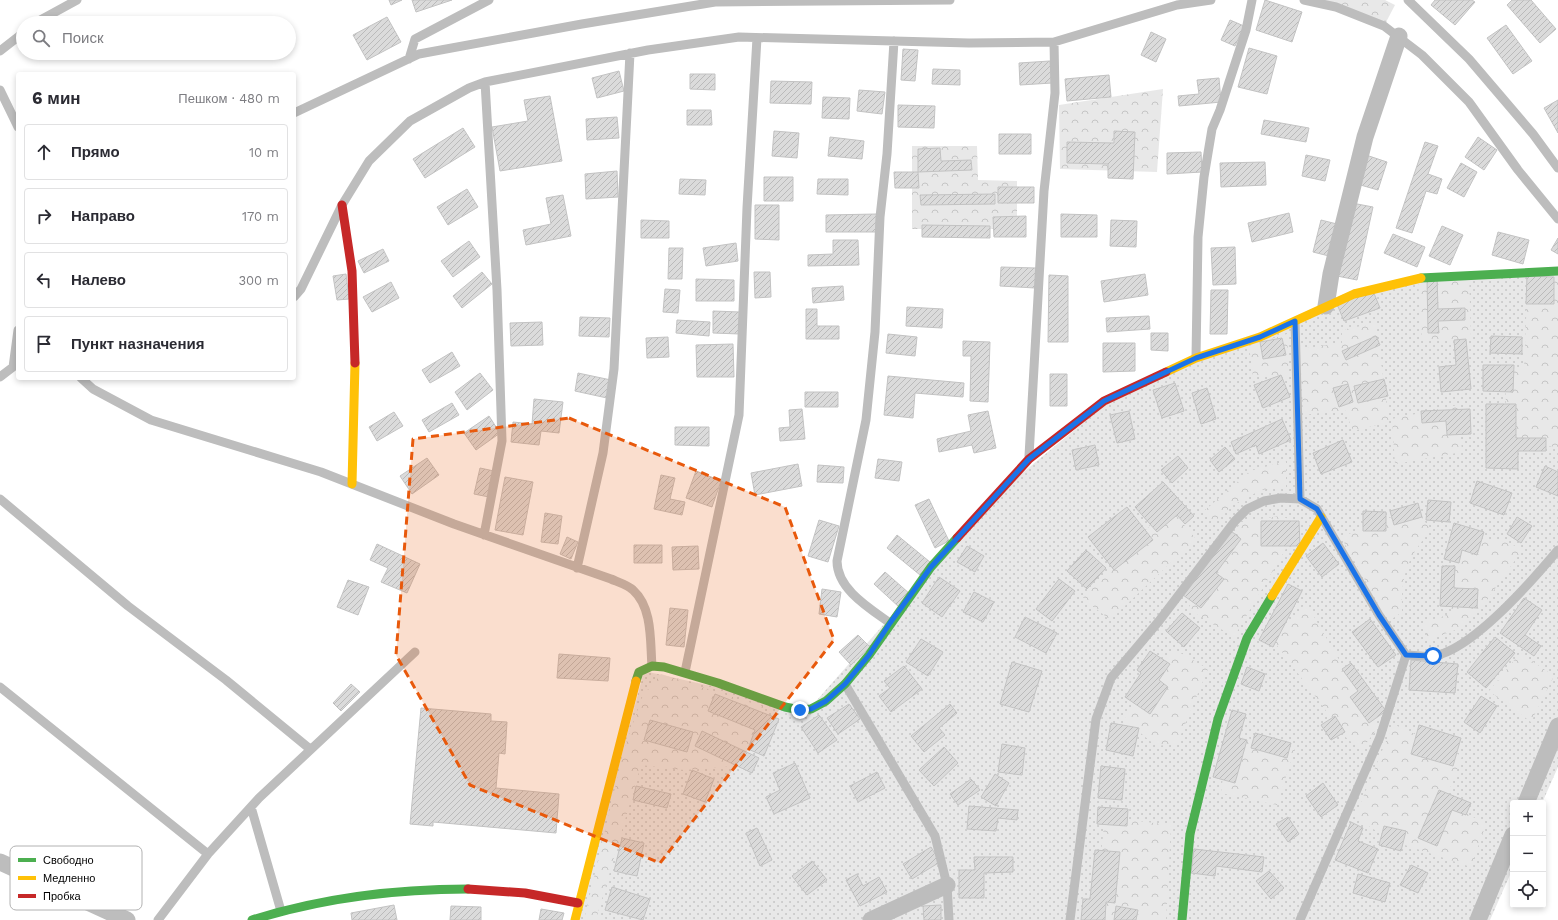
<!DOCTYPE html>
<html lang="ru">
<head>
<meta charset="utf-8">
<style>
  body { margin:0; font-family:"Work Sans",sans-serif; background:#f2f2f3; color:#2b2b33 }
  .controls { position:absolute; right:12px; bottom:12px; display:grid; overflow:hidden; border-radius:4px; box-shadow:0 2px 6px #0003 }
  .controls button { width:36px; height:36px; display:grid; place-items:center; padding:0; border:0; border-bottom:1px solid #e1e1e2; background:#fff; color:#2b2b33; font:20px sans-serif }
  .stop { position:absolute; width:12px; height:12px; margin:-9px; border:3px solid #1a73e8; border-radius:50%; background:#fff }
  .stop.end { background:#1a73e8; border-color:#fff; box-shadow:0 1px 4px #0008 }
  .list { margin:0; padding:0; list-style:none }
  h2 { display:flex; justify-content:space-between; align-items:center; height:52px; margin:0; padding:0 16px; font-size:17px }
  h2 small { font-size:13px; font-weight:400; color:#7c7c81 }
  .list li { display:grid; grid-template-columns:26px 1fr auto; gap:12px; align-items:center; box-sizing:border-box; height:56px; margin:0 8px 8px; padding:0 8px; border:1px solid #e1e1e2; border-radius:4px }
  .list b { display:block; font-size:15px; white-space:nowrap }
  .list em { font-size:13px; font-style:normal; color:#7c7c81 }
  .icon { flex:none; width:22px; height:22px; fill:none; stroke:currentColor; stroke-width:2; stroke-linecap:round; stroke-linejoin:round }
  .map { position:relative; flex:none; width:1558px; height:920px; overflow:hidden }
  .search { position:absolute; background:#fff; box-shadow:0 2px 6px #0003; left:16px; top:16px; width:280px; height:44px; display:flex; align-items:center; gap:10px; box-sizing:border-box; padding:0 14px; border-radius:22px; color:#7c7c81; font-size:15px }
  .panel { position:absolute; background:#fff; box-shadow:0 2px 6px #0003; left:16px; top:72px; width:280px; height:308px; border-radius:4px }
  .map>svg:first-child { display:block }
  .grass { fill:url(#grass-dots) }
  .forest { fill:url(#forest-crowns) }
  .building { fill:url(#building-hatch); stroke:#c3c3c3 }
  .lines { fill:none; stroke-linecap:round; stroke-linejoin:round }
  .lane { stroke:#bdbdbd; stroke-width:9 }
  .street { stroke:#bdbdbd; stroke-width:17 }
  .fast { stroke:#4caf50; stroke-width:9 }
  .slow { stroke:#ffc107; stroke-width:9 }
  .jam { stroke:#c62828; stroke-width:9 }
  .route { stroke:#1a73e8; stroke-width:5 }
  .marked { fill:#e8590c; fill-opacity:0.2; stroke:#e8590c; stroke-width:3; stroke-dasharray:8 5; stroke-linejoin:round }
  .key { fill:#fff; stroke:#b2b2b2; stroke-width:1 }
  .key-label { font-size:11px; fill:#000 }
</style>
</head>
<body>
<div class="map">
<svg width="1558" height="920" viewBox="0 0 1558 920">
  <defs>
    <pattern id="grass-dots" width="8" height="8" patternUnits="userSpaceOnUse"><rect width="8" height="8" fill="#e8e8e8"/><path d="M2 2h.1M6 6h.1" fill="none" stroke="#c5c5c5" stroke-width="1.8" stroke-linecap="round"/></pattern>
    <pattern id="forest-crowns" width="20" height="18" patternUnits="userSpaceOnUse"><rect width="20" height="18" fill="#e8e8e8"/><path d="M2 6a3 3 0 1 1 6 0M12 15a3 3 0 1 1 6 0" fill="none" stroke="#c5c5c5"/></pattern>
    <pattern id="building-hatch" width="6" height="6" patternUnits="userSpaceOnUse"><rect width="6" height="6" fill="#dbdbdb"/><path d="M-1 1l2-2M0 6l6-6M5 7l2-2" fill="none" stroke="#bababa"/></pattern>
  </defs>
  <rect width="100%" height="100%" fill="#fff"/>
  <path class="grass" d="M1558,269V767L1542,803H1513V868L1490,920H578L644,671L810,708L1003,489L1106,404L1355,289Z"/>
  <path class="forest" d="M1304,0H1385L1395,5L1384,26Z
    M1163,89L1157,172L1060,169L1059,105Z
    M912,146H977L978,180L1017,181V229H912Z
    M1528,273H1558V447L1507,443L1505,370L1524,368Z
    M1469,275L1471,339L1422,341L1418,279Z
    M1376,323L1389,422L1353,431L1345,410L1303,415L1300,349L1342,343V330Z
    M1287,334L1289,376L1253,377L1249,346Z
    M1458,405L1462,452L1395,464L1392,419Z
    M1286,461V488L1261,490L1233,505L1213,523L1203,512L1250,471Z
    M1168,506L1196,539L1110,620L1083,598Z
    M1415,508L1431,530C1407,558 1401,575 1402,612L1392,619L1380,607L1341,537Z
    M1280,516L1301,523L1234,637L1188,609L1203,582L1241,522Z
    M1500,540L1523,549L1487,600L1458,629L1428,640L1424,622L1451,614L1450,574L1467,542Z
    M1306,603L1378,727L1363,748L1348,740L1273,640Z
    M1174,649L1208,669L1177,744L1156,746L1124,719Z
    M1520,653L1554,676L1531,722L1489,691Z
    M661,674L764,707L747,765L684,770L641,765L597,916L609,920H584L624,749L643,695Z
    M1393,724L1462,756L1445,802L1486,824L1471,867L1390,840L1355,817Z
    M1228,734L1295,749L1277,805L1221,793Z
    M1105,817L1171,825L1166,920H1094Z"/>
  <path class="building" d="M389,0H402L391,5Z
    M412,0H452L416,12Z
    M1265,0L1302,12L1292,42L1256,30Z
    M1435,0H1472L1475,2L1455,25L1431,5Z
    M1512,0H1531L1556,29L1540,43L1507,5Z
    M387,17L401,42L367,60L353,35Z
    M1230,20L1244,26L1235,46L1221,40Z
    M1506,25L1532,61L1513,74L1487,38Z
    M1151,32L1166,39L1156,62L1141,55Z
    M1249,48L1277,56L1267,94L1238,87Z
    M903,49L918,50L915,81L901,80Z
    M1050,61L1052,83L1020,85L1019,63Z
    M933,69L960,70V85L932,84Z
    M619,71L624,91L597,98L592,78Z
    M690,74H715V90L690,89Z
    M1109,75L1111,97L1067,101L1065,79Z
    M1219,78L1221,102L1179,106L1178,96L1199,94L1197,80Z
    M771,81L812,82L811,104L770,103Z
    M859,90L885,92L882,114L857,111Z
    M550,96L562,161L500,171L492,127L528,121L524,100Z
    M823,97L850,98L849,119L822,118Z
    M1558,100V133L1544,108Z
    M898,105L935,106L934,128L898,127Z
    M687,110H711L712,125H687Z
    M617,117L619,138L587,140L586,119Z
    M1264,120L1309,128L1306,142L1261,134Z
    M463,128L475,147L425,178L413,159Z
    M774,131L799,133L797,158L772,156Z
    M1114,131L1135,132L1133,179L1108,178V164L1067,163V142L1114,143Z
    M999,134H1031V154H999Z
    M830,137L864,141L862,159L828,156Z
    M1478,137L1497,150L1484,170L1465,157Z
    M1425,142L1438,146L1428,174L1442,179L1437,194L1426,191L1412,233L1396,228Z
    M940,148L941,161L971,160L972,170L918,172V149Z
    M1201,152L1202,172L1167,174V153Z
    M1306,155L1330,160L1325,181L1302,176Z
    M1366,155L1387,162L1378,190L1357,184Z
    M1265,162L1266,185L1221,187L1220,163Z
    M1461,163L1477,172L1464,197L1447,188Z
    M617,171L618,197L586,199L585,174Z
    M894,172H918L919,188H895Z
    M764,177H793V201H764Z
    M680,179L706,180L705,195L679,194Z
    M818,179H848V195L817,194Z
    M998,187H1034V203H998Z
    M467,189L478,207L448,225L437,207Z
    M995,194V204L921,205L920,195Z
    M563,195L571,236L526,245L523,230L551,224L546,198Z
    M1352,203L1373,207L1357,280L1337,276Z
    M755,205H779V240L755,239Z
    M1289,213L1293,232L1252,242L1248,223Z
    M877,214V232H826V215Z
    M1061,214L1097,215V237H1061Z
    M1026,216V237H994L993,217Z
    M641,220L669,221V238H641Z
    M1111,220L1137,221L1136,247L1110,246Z
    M1321,220L1341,225L1333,257L1313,252Z
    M922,225L990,226V238L922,237Z
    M1442,226L1463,235L1450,265L1429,256Z
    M1498,232L1529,240L1523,264L1492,255Z
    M1393,234L1425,247L1417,267L1384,253Z
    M1558,238V254L1551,250Z
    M833,240H858L859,265L808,266V255L833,254Z
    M469,241L480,257L453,277L441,261Z
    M736,243L738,261L706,266L703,248Z
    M1235,247L1236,284L1213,285L1211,248Z
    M669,248H683L682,279H668Z
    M383,249L389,261L364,273L358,261Z
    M1001,267L1036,268L1035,288L1000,286Z
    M482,272L492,284L462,308L453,296Z
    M754,272H770L771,297L755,298Z
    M346,274L349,299L337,300L333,276Z
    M1145,274L1148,295L1104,302L1101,281Z
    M1049,275L1068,276V342H1048Z
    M1527,276L1554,277V304H1526Z
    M1427,277H1437L1438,309L1465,308V320L1438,321L1439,333H1428Z
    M696,279L734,280V301H696Z
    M391,282L399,298L372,312L363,297Z
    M843,286L844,300L813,303L812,288Z
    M665,289L680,290L678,313L663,312Z
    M1211,290H1228L1227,334H1210Z
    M1373,291L1380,308L1344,321L1337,304Z
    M907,307L943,309L942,328L906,326Z
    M806,309H817V326H839V339H806Z
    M713,311L740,312V334L713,333Z
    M1149,316L1150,329L1107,332L1106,318Z
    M580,317L610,318L609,337L579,336Z
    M677,320L710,322L709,336L676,333Z
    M542,322L543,345L511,346L510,323Z
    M1151,333H1168V351L1151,350Z
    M888,334L917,337L915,356L886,353Z
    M1376,336L1380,345L1346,360L1342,351Z
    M1491,336L1522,337V354L1490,353Z
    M668,337L669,357L647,358L646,338Z
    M1282,338L1286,355L1263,359L1260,342Z
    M1466,339L1471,389L1441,392L1439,367L1456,365L1454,340Z
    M963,341L990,342L988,402L970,401L971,356H963Z
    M1103,343H1135V371L1103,372Z
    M733,344L734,377H697L696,345Z
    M452,352L460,366L430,383L422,370Z
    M1483,365H1514L1513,392L1483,391Z
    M480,373L493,390L467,410L455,392Z
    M578,373L611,380L607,398L575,391Z
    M1050,374H1067V406H1050Z
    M1281,375L1290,397L1263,408L1254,385Z
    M888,376L964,383L963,397L915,393L913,418L884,415Z
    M1384,379L1388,396L1358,403L1354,386Z
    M1175,383L1184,411L1162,418L1153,390Z
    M1348,384L1353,402L1339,407L1333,388Z
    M1207,388L1216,419L1201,424L1192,393Z
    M805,392H838V407H805Z
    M534,399L563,402L559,433L541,431L539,445L511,442L513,422L532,424Z
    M452,403L459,415L429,432L422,420Z
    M1486,404H1516V438H1546V451H1518V469L1486,468Z
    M802,409L805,439L780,441L779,428L790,427L789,410Z
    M1470,409L1471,434L1447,435L1446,421L1422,423L1421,411Z
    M988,411L996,448L974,453L972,445L939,452L937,439L971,431L968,415Z
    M1129,411L1135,439L1117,443L1110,415Z
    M394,412L403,426L377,441L369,427Z
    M489,416L500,433L476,450L464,433Z
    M1282,419L1291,440L1259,454L1256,445L1236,454L1231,442Z
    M675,427H709V446L675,445Z
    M1343,440L1352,462L1321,474L1313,453Z
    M1095,445L1099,465L1076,470L1072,450Z
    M1225,447L1235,459L1219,472L1210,460Z
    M1178,456L1188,468L1172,483L1161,470Z
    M427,458L439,475L412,494L400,476Z
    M878,459L902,462L899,481L875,478Z
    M798,464L802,486L755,495L751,473Z
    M818,465L844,467L843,483L817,482Z
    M1545,466L1558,472V496L1536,487Z
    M480,468L494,471L489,497L474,494Z
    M696,471L721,481L712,507L686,498Z
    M661,475L675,478L670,499L685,502L682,515L654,509Z
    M505,477L533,482L523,535L495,530Z
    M1477,481L1512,493L1504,515L1470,503Z
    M1163,482L1194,516L1185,524L1177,515L1157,532L1135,507Z
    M929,499L949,541L935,548L915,505Z
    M1428,500L1451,502L1449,522L1426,520Z
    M1418,503L1422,517L1394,525L1390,511Z
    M1127,507L1153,540L1114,570L1088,537Z
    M1363,511L1386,512V531H1363Z
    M545,513L562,516L558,544L541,542Z
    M1517,517L1532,526L1521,543L1507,534Z
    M819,520L839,526L828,562L808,556Z
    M1261,521H1299L1300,546H1261Z
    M1454,523L1484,532L1477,555L1462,550L1459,563L1444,559Z
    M1231,531L1241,539L1216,573L1224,579L1201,608L1183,595Z
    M897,535L930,562L920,575L887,548Z
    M567,537L578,542L571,559L560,554Z
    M1323,543L1339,564L1322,577L1306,556Z
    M377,544L420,564L407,593L381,582L388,568L370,560Z
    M634,545H662V563H634Z
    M698,546L699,569L673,570L672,547Z
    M967,546L984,556L975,572L957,562Z
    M1086,550L1106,568L1087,589L1067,571Z
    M1442,566H1455L1454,588L1478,589L1477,608L1440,606Z
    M885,572L910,594L899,607L874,584Z
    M939,577L960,591L942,617L922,603Z
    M1059,579L1075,591L1052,621L1036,609Z
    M348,580L369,587L358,615L337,607Z
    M1288,584L1302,591L1273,647L1259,640Z
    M822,589L841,592L837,617L819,614Z
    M974,592L994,602L983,622L963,612Z
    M1524,598L1542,610L1525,635L1541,646L1534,656L1500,633Z
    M670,608L688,610L684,647L666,645Z
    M1182,613L1200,628L1184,647L1166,631Z
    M1025,617L1057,633L1046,653L1015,637Z
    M1370,619L1396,655L1378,667L1352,632Z
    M858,635L870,647L851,665L839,652Z
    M1495,637L1515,653L1486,688L1467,672Z
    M921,639L943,652L928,676L906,662Z
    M1150,651L1170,664L1159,680L1168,687L1150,714L1125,697L1141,673L1137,670Z
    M559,654L610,658L608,681L557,678Z
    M1411,660L1458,664L1455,693L1409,690Z
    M1012,662L1042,671L1029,712L1000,704Z
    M1351,663L1386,711L1369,723L1350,697L1358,691L1342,669Z
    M904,666L922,689L891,712L879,696L890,688L884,681Z
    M1247,667L1265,674L1259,691L1241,684Z
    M351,684L360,692L341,711L333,703Z
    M715,694L779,719L764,756L748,749L755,730L708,711Z
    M1481,696L1497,706L1480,733L1464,722Z
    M849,704L860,719L838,734L827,718Z
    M950,704L957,713L939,728L945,735L924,752L911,736Z
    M421,708L491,714V721L507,722L505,754L499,753L496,788L559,794L556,833L433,822V826L410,824Z
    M1232,710L1246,714L1239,738L1247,740L1235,783L1213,777Z
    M819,715L837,740L818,753L801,727Z
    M1335,716L1345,732L1331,740L1321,725Z
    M650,720L693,732L687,752L644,740Z
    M1111,723L1139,728L1133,756L1106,750Z
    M1419,725L1461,738L1453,766L1411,754Z
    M702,731L759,758L752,773L695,746Z
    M1255,733L1291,743L1287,758L1251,748Z
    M1002,744L1025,748L1022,775L998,772Z
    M944,747L958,763L934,786L919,770Z
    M795,763L810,798L774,814L766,797L780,790L773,773Z
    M1101,766L1125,769L1122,800L1098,798Z
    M692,770L714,779L705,802L683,794Z
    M877,772L885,788L858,802L850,786Z
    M995,774L1009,783L996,806L981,797Z
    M971,779L980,790L958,805L950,794Z
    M1323,783L1338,805L1321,817L1306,796Z
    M636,786L671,794L667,808L633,800Z
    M1439,790L1471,803L1466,815L1452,810L1437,846L1418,838Z
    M969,806L1018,810L1017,820L998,818L996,831L967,829Z
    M1098,807L1128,809L1127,826L1097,824Z
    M1288,817L1299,834L1288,842L1276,824Z
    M1351,822L1363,828L1358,841L1378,849L1368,873L1335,860Z
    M1384,826L1406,831L1401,851L1379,845Z
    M757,828L772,860L760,866L746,833Z
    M622,838L644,843L637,876L614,871Z
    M931,847L940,862L912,879L903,864Z
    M1194,849L1264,857L1262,872L1216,866L1215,876L1191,873Z
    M1095,850L1120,852L1115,903L1106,902L1105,920H1081L1083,899H1090Z
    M974,857H1013V872L984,873V898H959V870H975Z
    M812,861L827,880L807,895L792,876Z
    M1411,865L1428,873L1418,893L1400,885Z
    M1269,871L1284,888L1271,899L1256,881Z
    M857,874L863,886L879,877L887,892L860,906L846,880Z
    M1358,874L1390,883L1385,902L1353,893Z
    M612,887L650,899L643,920L605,910Z
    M394,905L397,920H352L351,913Z
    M941,905V920H924L923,906Z
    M451,906L481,907V920H450Z
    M1116,906L1138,910L1136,920H1114Z
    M541,909L564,913L562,920H539Z"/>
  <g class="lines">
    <path class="lane" d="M1304,0L1336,7L1384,26L1422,55L1469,102L1518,170L1558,219
      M1408,0L1469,59L1533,134L1558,168
      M35,23L77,0
      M0,51L23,33
      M409,59L415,39L489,0
      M0,90L18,127
      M294,113L419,54L582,24L715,2L950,0
      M294,297L301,289L342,205L369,161L410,121L469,88L485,82L648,50L739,37L969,43L1054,42L1177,5L1211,0
      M1295,322L1300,499
      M1196,357L1198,237L1204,177L1212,129L1220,110L1246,30L1252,0
      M0,377L13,367L18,330
      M81,378L93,389L151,420L321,472L454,524L611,579C618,582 628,585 633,590C653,608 650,642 652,666
      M1029,456L1044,191L1055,93L1054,42
      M0,499L128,606L226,680L310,749
      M484,535L502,441L497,290L485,82
      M577,568L603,453L614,369L630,53
      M890,623C869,608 837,589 837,561L866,420L875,332L880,217L887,154L894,41
      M685,672L739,415L747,208L757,38
      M845,684L935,836L947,885L949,920
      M0,687L208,854
      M251,807L281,911
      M158,920L208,854L259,798L415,652
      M1070,920L1096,719L1111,678L1159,621L1235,521L1247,509L1264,501L1281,498L1300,499L1317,509L1379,615L1406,655C1415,655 1425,657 1434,656C1473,649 1532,581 1558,550
      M1300,920L1380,737L1406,655"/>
    <path class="street" d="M1326,306L1331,274L1365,137L1399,36
      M1526,803L1558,726
      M0,862L127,920
      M871,920L947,885
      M1478,920L1513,835"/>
    <path class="fast" d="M1421,278L1558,271
      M636,681L639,672L652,666L664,667L718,683L785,707L800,710L811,709L826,701L845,684L869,655L931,567L957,538
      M252,920C322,898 394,889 468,889
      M1182,920L1190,834L1218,719L1247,638L1272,596"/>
    <path class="slow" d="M1166,372L1196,358L1260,337L1354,294L1421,278
      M352,484L355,363
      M1272,596L1321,517
      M575,920L636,681"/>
    <path class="jam" d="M342,205L352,271L355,363
      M957,538L1029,459L1104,401L1166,372
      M468,889L525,893L578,903"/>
  </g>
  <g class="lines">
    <path class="route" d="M800,710L811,709L826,701L845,684L869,655L890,623L931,567L1029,459L1104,401L1196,358L1260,337L1295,321L1300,499L1317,509L1379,615L1406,655L1433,656"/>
  </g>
  <path class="marked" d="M569,418L785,507L834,640L660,863L470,785L396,655L413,439Z"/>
  <rect x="10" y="846" width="132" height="64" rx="6" class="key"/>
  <rect x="18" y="858" width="18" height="4" fill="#4caf50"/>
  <rect x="18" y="876" width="18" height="4" fill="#ffc107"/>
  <rect x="18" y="894" width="18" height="4" fill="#c62828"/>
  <g class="key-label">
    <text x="43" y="864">Свободно</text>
    <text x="43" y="882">Медленно</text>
    <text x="43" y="900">Пробка</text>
  </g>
</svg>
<div class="controls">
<button>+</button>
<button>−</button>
<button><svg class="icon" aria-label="locate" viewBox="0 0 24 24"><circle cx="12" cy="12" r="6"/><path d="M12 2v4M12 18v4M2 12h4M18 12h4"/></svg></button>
</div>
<div class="stop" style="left:1433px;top:656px"></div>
<div class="stop end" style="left:800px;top:710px"></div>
<div class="search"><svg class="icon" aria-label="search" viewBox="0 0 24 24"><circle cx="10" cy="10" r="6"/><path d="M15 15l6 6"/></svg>Поиск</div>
<section class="panel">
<h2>6 мин<small>Пешком · 480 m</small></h2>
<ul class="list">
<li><svg class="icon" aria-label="ahead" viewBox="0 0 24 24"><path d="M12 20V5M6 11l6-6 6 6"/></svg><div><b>Прямо</b></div><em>10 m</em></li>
<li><svg class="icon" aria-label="right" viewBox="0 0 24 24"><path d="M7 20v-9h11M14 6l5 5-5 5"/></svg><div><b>Направо</b></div><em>170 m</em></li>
<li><svg class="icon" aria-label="left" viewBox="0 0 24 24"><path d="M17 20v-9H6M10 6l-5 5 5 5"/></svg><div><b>Налево</b></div><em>300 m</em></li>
<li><svg class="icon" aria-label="arrive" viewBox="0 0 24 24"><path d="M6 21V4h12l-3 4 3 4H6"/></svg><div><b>Пункт назначения</b></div></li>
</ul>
</section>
</div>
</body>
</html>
